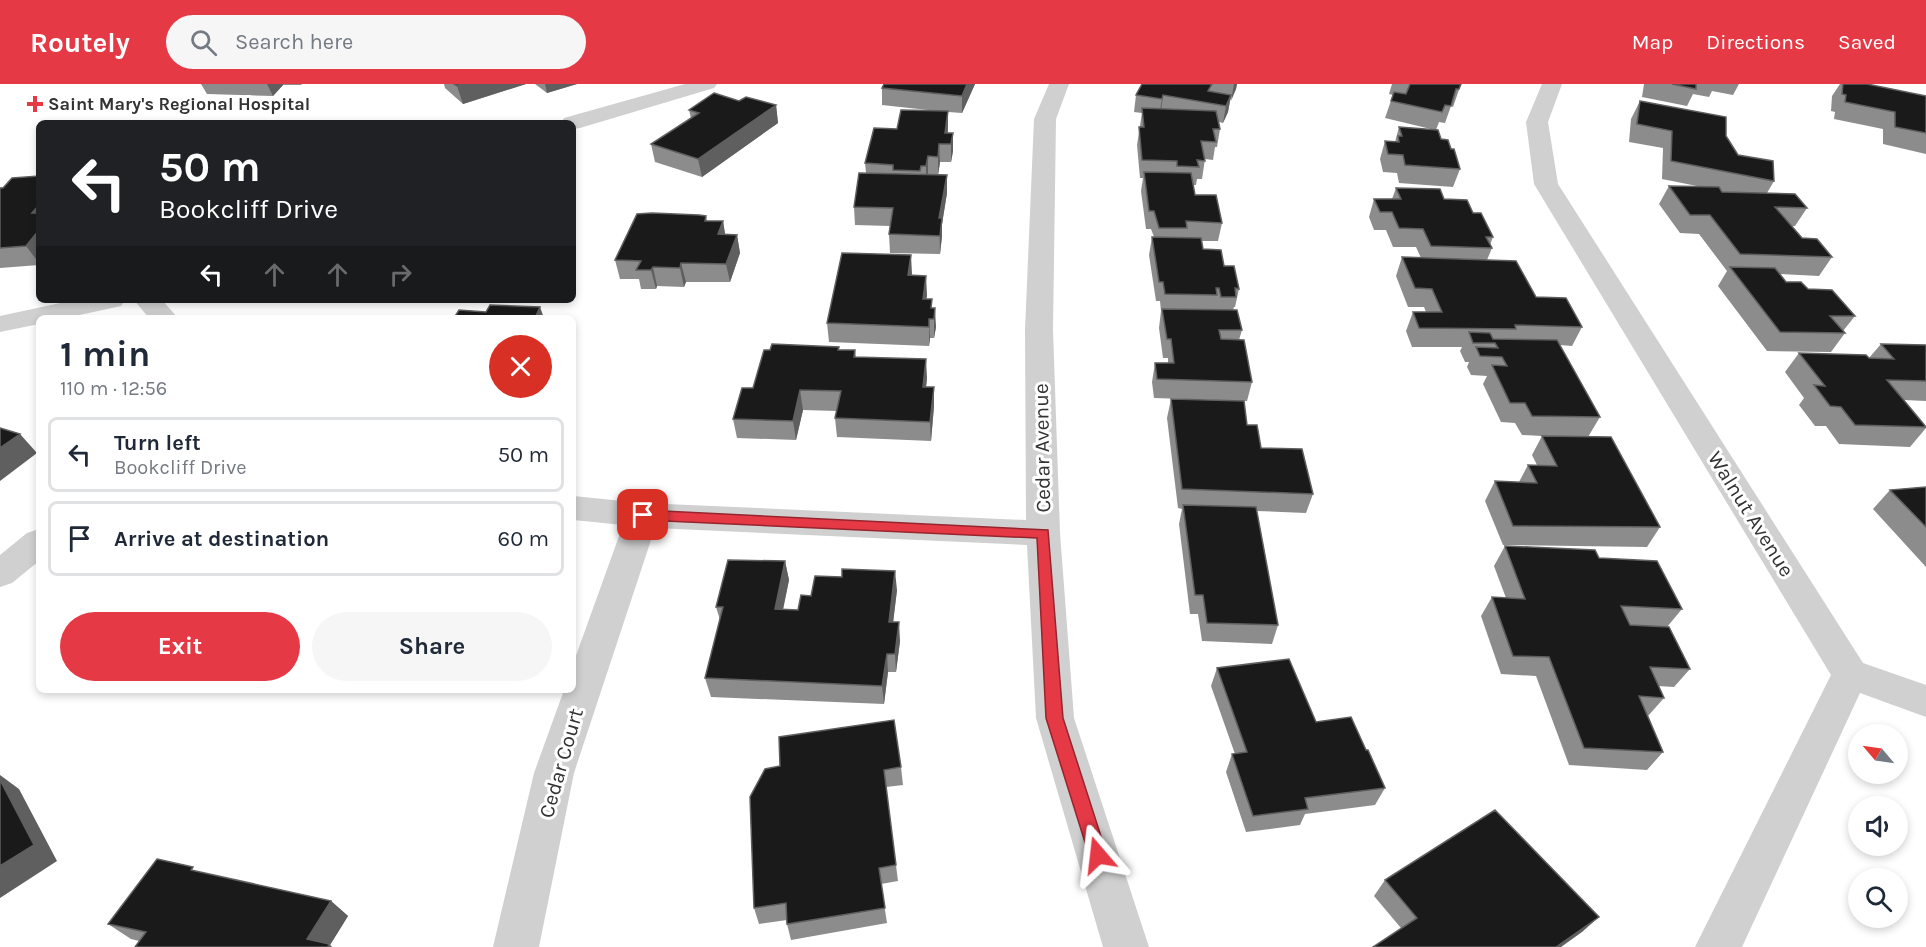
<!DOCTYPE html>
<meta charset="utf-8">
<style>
body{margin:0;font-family:Karla,sans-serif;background:#f6f6f7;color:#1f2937;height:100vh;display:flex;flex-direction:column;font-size:22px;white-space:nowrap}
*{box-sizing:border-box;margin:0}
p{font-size:20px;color:#747a83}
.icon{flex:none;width:33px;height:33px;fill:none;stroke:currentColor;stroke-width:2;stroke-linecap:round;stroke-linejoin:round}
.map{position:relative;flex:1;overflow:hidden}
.panel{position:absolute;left:36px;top:231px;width:540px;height:378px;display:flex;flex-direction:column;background:#fff;border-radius:9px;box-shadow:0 3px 9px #0003}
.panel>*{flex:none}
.guide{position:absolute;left:36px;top:36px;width:540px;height:183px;border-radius:9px;box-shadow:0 3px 9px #0003;background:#202124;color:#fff;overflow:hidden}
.needle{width:39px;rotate:299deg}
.controls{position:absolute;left:1848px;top:640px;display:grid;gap:12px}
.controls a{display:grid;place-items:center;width:60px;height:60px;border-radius:50%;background:#fff;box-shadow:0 3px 9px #0003;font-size:30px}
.pin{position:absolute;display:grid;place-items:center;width:51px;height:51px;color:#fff;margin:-26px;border-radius:12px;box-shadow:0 3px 9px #0006}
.me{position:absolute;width:66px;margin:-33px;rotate:343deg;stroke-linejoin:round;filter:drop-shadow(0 0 4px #0008)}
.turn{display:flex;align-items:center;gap:21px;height:126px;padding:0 24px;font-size:27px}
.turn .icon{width:78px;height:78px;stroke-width:2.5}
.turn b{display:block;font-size:42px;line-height:51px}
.lanes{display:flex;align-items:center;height:57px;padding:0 24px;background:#0003;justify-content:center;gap:30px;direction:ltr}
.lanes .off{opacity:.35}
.round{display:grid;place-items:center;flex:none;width:63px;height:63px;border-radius:32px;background:#f6f6f7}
.overview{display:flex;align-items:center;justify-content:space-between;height:102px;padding:0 24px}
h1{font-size:36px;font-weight:700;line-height:45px}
.action{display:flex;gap:12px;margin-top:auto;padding:12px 24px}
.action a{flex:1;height:69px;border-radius:36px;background:#e63946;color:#fff;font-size:24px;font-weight:700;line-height:69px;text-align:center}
.action a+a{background:#f6f6f7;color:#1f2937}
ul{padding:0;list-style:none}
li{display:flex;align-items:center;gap:18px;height:75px;margin:0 12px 9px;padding:0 12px;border:3px solid #e0e1e3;border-radius:9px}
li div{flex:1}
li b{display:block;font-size:22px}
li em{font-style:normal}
header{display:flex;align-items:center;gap:36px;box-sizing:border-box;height:84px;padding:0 30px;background:#e63946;color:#fff}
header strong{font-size:28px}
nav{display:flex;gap:33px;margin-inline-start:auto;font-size:21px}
.search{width:420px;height:54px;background:#f6f6f7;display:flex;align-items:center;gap:15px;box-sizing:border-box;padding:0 21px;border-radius:33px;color:#747a83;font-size:22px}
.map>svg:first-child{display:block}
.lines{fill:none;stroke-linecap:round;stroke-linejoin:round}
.street{fill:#d0d0d0;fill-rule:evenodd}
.wall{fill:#8c8c8c}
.shaded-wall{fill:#5f5f5f}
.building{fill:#1a1a1a;stroke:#5f5f5f;stroke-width:1.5}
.route{fill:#e63946;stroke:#96252e;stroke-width:1.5}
.poi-dot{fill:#e63946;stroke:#fff;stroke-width:2}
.labels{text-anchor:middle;stroke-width:6;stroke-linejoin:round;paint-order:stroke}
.far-poi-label{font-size:18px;font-weight:bold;fill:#333;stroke:#fff;text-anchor:start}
.street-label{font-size:21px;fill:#333;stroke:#fff}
</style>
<header>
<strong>Routely</strong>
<div class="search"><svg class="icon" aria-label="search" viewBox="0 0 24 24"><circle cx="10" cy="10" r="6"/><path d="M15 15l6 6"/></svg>Search here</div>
<nav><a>Map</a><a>Directions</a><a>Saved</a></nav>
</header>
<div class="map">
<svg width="1926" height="863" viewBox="0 0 1926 863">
<rect width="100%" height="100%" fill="#fff"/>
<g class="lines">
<path class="street" d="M685,0H717L714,4L580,44L573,45V39H561L564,34Z
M1049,0H1069L1056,35L1053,246L1060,449L1074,634L1149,863H1103L1036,634L1027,461L655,444L574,689L539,863H493L534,689L564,606H573V580L623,441L573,436V412L643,419L1026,436L1025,246L1034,35Z
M1542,0H1562L1548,38L1558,100L1863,579L1926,601V633L1860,609L1742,863H1695L1831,591L1534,100L1526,38Z
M74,216H125L121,222L66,234H39V240L0,248V232Z
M134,216H162L178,234H149Z
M39,445V477L12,499L0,503V471L27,449Z"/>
</g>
<path class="wall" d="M201,0H302L301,1H283L273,12L207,10Z
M444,0H526L463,20L445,4Z
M535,0H577L547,9Z
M884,0H975L962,29L948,28V49H953V67L951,78H940L938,91L947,109L942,140V152L940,170L890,169L889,150L890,142L855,141L854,123L866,89L865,79L897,45L937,27L882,21V4Z
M1142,0H1237L1236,5L1230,17L1228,28L1223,39L1219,38L1220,45L1217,63H1215L1213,76L1205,75L1202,95H1197L1196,101H1193L1195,111L1222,139L1218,157H1202L1203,165L1224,182L1239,205L1235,223H1234L1233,226L1242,246L1239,256L1252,298L1247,317L1154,314L1152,298L1155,279H1168V274H1163L1159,244L1161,227L1160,217H1156L1149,171L1152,153H1154L1151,145H1146L1141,107L1143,94H1140L1137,61L1142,29L1134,28L1136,11Z
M1392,0H1461L1453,23L1451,22L1445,39L1439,38L1436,46L1441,55L1451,65L1460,85L1453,103L1399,99L1397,89L1383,88L1380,75L1385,57L1395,58L1399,43L1435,46L1385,34L1393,11L1389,10Z
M1644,0H1739L1733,11L1712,7L1709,13L1693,10L1687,22L1642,13Z
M1840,0H1867L1926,12V70L1883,60V45L1834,35L1835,28L1831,27L1832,12Z
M1640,17L1726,52L1738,71L1774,97L1767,109L1807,124L1795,142H1792L1802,154L1832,173L1819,192L1780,190L1786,198L1808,205L1855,232L1843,247L1845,249L1831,268L1767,267L1718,202L1727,187L1699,150L1680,149L1659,120L1669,102L1702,103L1662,95L1663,64L1629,58L1631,35Z
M776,21L778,39L702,93L655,78L651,60L691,34L689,26Z
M39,92V181L0,184V104Z
M1396,104L1473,129L1493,153L1490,161L1492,164L1487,176L1536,213L1582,243L1572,262L1560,261L1600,333L1588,353L1660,443L1647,463L1503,461L1485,417L1495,397L1519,398L1528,381H1537L1532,371L1542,352L1522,351L1515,339L1501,338L1483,300L1487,292L1471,291L1467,283L1469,278H1465L1460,267L1462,263H1412L1406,247L1413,228H1426L1424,223H1408L1396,192L1402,173L1421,174L1416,163H1393L1386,146H1374L1369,133L1374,115H1392Z
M706,132L707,137H723L725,150L737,151L740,169L730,198H686L684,203L657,202L656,205H641L639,195H620L615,176Z
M911,191L927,211L926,215L932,224L936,243L934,254H930L929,262L829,258L827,239Z
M1881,260L1926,261V317L1904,316L1926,343V344L1910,363L1839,360L1826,342H1815L1799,321L1804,314L1785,288L1799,269L1869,274Z
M840,266H855L856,273L927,294L926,303L934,322L931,357L837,353L835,334L837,327L803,326L796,356L737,354L733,335L753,304Z
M1171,315L1247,341L1261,364L1313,410L1306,429L1257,427L1278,541L1272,560L1202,557L1198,530H1190L1179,440L1182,425L1178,424L1167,334Z
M1926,403V483L1873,425L1890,406Z
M1505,462L1599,474L1682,525L1667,543L1690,585L1674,603L1658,602L1664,614L1648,632L1663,668L1647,686L1569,681L1536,592L1501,590L1481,532L1492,513L1506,514L1494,482Z
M785,477L789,496L783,526H798L811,512L897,506L893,538L900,557L896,588H888L884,620L711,613L705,594L720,536L716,523Z
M1217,584L1366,666L1385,704L1375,721L1305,730L1300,741L1246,748L1226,688L1232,670H1235L1211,602Z
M901,683L903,701L886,703L898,797L881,800L887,839L791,856L787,840V836L759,840L754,824L765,685Z
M199,788L331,817L348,832L330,861L332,863H135L139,857L131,855L108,840Z
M1385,796L1582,848L1401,844L1374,812Z"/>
<path class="shaded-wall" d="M267,0H283V1L273,12Z
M464,0H526L463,20L457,2Z
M545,0H577L547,9Z
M967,0H975L962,29V12Z
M1234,0H1237L1236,5L1231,17Z
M1163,11L1161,28L1159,32L1162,15Z
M1231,11L1228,28L1223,39L1226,22Z
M776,21L778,39L702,93L698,75Z
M948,27V44L946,60L945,49Z
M953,49V67L951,78V60Z
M939,60L940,78L938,91V73Z
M928,72V90L926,100V82Z
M947,91V109L942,140V152L940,170L939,134Z
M39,121V139L32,129Z
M723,137L726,156L718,150Z
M39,146V179L26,162Z
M737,151L740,169L730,198L726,180Z
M911,171L912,190L909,210L908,191Z
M681,179L686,198L684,203L680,184Z
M653,183L657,202L656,205L651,186Z
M926,192L927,211L924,234L923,215Z
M540,223L544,234H535Z
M935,224L936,243L934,254V235Z
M929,235L930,254L929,262Z
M926,275L927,294L924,322L923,303Z
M934,303V322L931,357L930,338Z
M800,306L803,326L796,356L793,337Z
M20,350L37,369L0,397V364Z
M785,477L789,496L779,544L775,525Z
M895,487L897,506L891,556L889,538Z
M899,538L900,557L896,588L895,570Z
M887,570L888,588L884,620L882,602Z
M0,691L19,705L57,777L0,814Z
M331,817L348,832L330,861L332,863H317L307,855Z
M1599,833L1582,848L1561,863H1556Z"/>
<path class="building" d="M454,0H464L457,2Z
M884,0H967L962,12L882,4Z
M1142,0H1212L1208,7L1231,11L1226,22L1163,11L1162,15L1136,11Z
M1410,0H1461L1459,5H1456L1451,22L1445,21L1442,28L1391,17L1394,8L1406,10Z
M1672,0H1696V5Z
M1843,0H1867L1926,12V49L1895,43V28L1845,18L1846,11L1842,10Z
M714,9L739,17L746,13L776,21L698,75L651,60L699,29L689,26Z
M1640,17L1726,33V52L1738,71L1773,77L1774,97L1671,77L1672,47L1637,40Z
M1142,24L1216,27L1220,45H1213L1216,58L1201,57L1205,77L1197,76L1199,83L1177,82V77L1142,76L1139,43H1144Z
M901,26L948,27L945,49H953L951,60H939L938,73L928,72L926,82H921L920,87L893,86V81L865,79L874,44L897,45Z
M1399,43L1438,46L1441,55L1448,56L1451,65H1454L1460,85L1405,81L1403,71L1388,70L1385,57L1399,58L1398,52H1402Z
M1144,88L1191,89L1195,111H1216L1222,139L1186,137L1187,144H1159L1154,127H1149Z
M859,89L947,91L939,134H942L940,152L889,150L893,124L854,123Z
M39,92V121L32,129H39V146L26,162L0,164V104H3L12,94Z
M1669,102L1719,103L1722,108L1795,110L1807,124L1775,123L1802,154L1817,155L1832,173L1740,170L1710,131H1690Z
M1396,104L1440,105L1444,115L1467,116L1473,129H1481L1493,153H1486L1492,164L1431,162L1423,145L1399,144L1392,128H1380L1374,115H1401Z
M652,129L699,131L706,132L705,137H723L718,150L737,151L726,180L681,179L680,184L653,183L651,186H636L641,177L615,176L637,130Z
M1152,153L1201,154L1203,165L1221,166L1224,182H1234L1239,205L1235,204L1236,213H1221L1219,204H1216L1217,211L1165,210L1163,198H1159Z
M842,169L911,171L908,191L926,192L923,215H932L931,224H935L934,235H929V243L827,239Z
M1402,173L1516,177L1536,213L1566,214L1582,243L1515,241L1516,245L1419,244L1413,228H1442L1432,205L1415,204Z
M1730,183L1775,184L1786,198H1801L1808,205L1832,206L1855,232H1830L1845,249L1780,248Z
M490,221L540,223L535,234H454L459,226L486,228Z
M1162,225L1237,226L1242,246H1219L1221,255L1244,256L1252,298L1157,295L1155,279H1174L1171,255H1167Z
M1469,248L1490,249L1493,255L1557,256L1600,333L1532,332L1525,319H1510L1492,281L1507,282L1502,273L1480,272L1476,263L1498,264L1495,259H1473Z
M772,260L839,263L838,266H855L854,273L926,275L923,303H934L930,338L835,334L841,307L800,306L793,337L733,335L742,304H753L764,266H770Z
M1881,260L1926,261V297L1887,296L1926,343L1855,341L1841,323L1830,322L1814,301L1825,302L1799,269L1866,271L1869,274L1894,275Z
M1171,315L1244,317L1247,341H1257L1261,364L1302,365L1313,410L1182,405Z
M0,344L20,350L0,364Z
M1542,352L1611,353L1660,443L1513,442L1495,397L1537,399L1528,381L1557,382Z
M1926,403V443L1890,406Z
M1183,421L1256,423L1278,541L1207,539L1203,511H1195Z
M1505,462L1595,466L1599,474L1657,477L1682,525L1621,522L1630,541L1669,543L1690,585L1650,583L1664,614L1639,612L1663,668L1584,664L1549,573L1513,572L1492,513L1525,515Z
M728,476L785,477L775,525L798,526L801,511L811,512L815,492L842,493V485L895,487L889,538H899L895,570H887L882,602L705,594L723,523H716Z
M1289,575L1316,638L1351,633L1366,666H1368L1385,704L1305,714L1308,725L1253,732L1232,670L1247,668L1217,584Z
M894,636L901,683L884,686L896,781L879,784L885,824L787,840L786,819L754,824L750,713L765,685L780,682L779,653Z
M0,696L34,761L0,782Z
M1495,726L1599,833L1556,863H1373L1417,834L1385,796Z
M157,775L193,783L191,786L331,817L307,855L329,860L328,863H135L146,848L108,840Z"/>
<path class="route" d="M643,426L1048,446L1063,634L1107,771L1104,777L1098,780L1091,777L1089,771L1046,634L1037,454L643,436L636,431Z"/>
<path class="poi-dot" d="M32 11h6v6h6v6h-6v6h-6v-6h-6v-6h6z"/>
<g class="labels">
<g class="far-poi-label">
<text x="48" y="26">Saint Mary's Regional Hospital</text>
</g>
<g class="street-label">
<text transform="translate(1042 364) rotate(-91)" y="7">Cedar Avenue</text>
<text transform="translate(1751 430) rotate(58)" y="7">Walnut Avenue</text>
<text transform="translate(561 679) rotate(-74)" y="7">Cedar Court</text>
</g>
</g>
</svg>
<div class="controls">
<a><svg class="needle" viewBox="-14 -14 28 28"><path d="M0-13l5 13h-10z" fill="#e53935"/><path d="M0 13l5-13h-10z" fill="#747a83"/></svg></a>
<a><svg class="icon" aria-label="sound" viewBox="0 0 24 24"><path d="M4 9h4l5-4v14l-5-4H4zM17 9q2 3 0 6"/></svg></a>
<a><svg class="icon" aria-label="search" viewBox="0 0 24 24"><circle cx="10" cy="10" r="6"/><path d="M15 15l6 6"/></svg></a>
</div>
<div class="pin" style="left:643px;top:431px;background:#d93025"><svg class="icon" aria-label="arrive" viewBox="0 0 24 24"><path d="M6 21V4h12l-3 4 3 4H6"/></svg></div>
<svg class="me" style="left:1098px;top:771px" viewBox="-20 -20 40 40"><path d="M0-17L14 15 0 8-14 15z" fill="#e63946" stroke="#fff" stroke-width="4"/></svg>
<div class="guide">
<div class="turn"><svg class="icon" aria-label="left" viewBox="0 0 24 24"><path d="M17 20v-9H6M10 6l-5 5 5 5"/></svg><div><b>50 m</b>Bookcliff Drive</div></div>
<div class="lanes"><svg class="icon" aria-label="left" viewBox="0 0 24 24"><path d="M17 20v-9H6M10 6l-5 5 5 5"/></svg><svg class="icon off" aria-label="ahead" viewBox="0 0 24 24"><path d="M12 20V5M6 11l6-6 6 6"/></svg><svg class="icon off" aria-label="ahead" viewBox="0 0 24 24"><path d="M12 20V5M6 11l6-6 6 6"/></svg><svg class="icon off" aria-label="right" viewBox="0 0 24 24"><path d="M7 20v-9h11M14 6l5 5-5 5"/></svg></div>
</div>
<section class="panel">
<div class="overview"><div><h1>1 min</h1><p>110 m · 12:56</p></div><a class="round" style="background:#d93025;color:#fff"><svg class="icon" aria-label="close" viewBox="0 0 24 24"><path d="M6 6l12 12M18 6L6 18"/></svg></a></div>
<ul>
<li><svg class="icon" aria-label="left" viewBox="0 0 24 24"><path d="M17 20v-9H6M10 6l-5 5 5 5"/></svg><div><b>Turn left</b><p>Bookcliff Drive</p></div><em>50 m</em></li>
<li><svg class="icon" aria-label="arrive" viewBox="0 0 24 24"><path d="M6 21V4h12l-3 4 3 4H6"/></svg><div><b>Arrive at destination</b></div><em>60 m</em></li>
</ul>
<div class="action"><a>Exit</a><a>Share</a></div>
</section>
</div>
